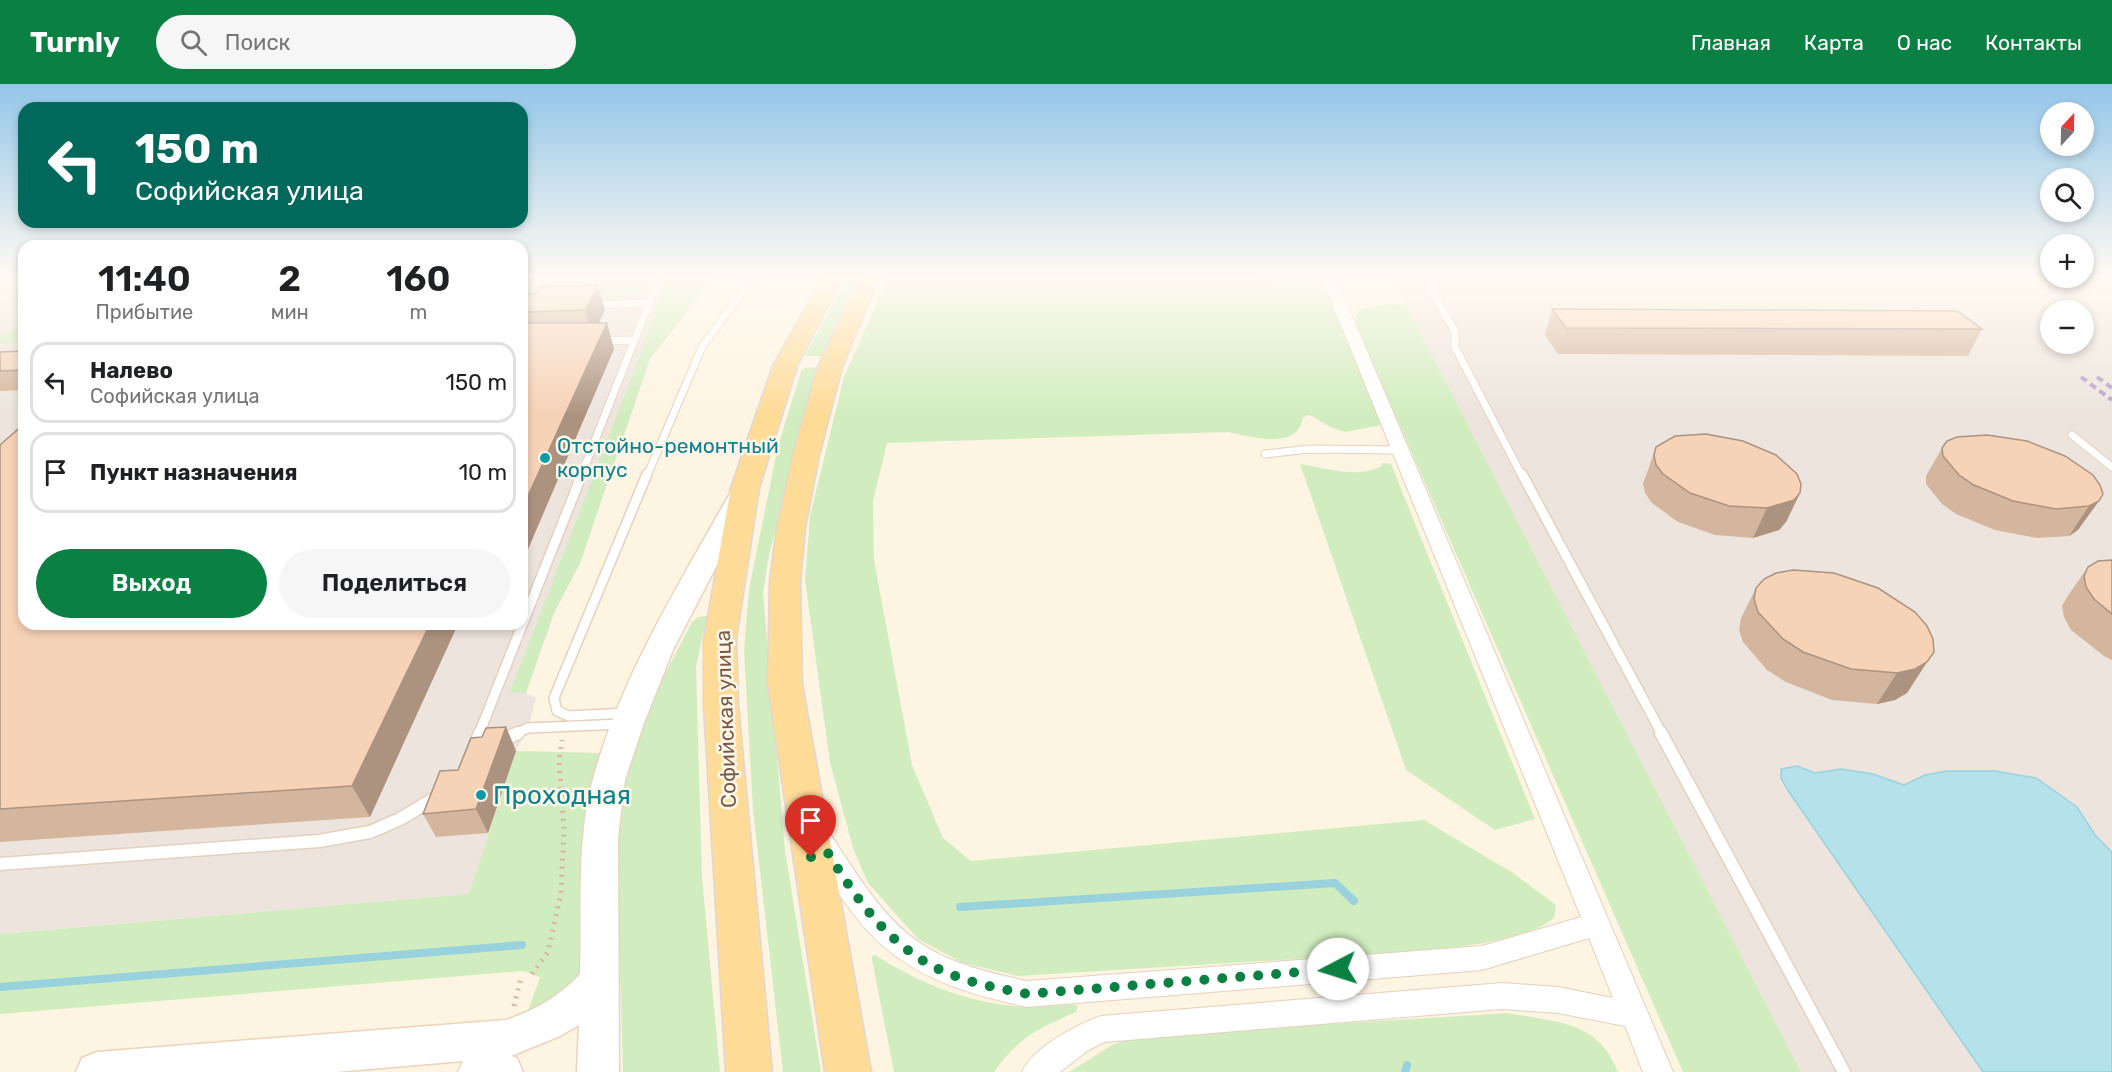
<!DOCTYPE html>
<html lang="ru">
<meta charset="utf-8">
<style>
body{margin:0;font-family:Rubik,sans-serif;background:#f6f6f6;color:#202124;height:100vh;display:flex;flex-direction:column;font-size:22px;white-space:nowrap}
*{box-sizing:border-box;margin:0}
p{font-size:20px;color:#757577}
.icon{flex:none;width:33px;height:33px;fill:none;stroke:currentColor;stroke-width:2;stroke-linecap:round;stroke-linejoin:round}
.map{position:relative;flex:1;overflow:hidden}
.sheet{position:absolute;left:18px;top:156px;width:510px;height:390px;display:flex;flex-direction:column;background:#fff;border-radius:18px;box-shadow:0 3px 9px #0003}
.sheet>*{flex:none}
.guide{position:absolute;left:18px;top:18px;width:510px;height:126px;border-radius:18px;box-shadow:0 3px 9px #0003;background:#00695c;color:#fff;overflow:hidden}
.needle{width:39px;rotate:22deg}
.fabs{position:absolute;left:2040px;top:18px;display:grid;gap:12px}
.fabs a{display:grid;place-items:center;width:54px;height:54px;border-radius:50%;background:#fff;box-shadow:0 3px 9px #0003;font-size:30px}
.pin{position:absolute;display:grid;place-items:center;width:51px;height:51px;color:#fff;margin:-62px -26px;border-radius:50% 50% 50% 0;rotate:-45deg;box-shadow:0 0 6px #0007}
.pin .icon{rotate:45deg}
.me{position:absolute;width:66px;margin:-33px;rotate:265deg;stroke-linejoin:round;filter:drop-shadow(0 0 4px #0008)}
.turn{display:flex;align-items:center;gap:21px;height:126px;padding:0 18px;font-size:27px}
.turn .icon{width:78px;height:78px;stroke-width:2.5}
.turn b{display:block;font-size:42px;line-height:51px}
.eta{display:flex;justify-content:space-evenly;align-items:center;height:102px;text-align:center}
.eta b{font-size:36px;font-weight:600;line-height:42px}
.primary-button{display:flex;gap:12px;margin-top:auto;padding:12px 18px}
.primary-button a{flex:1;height:69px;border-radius:36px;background:#0b8043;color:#fff;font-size:24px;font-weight:600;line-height:69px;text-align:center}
.primary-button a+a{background:#f6f6f6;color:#202124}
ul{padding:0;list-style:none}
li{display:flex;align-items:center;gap:18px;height:81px;margin:0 12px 9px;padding:0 6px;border:3px solid #e0e0e0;border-radius:18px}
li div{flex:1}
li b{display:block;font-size:22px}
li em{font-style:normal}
header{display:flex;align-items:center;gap:36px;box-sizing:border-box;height:84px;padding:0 30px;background:#0b8043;color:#fff}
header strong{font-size:28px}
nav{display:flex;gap:33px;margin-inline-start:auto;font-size:21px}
.search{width:420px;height:54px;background:#f6f6f6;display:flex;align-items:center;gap:15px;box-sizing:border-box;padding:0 21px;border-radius:33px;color:#757577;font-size:22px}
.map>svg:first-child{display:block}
.industrial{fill:#ede5dd;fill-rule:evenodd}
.green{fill:#d1edbf}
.water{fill:#b4e1ea;stroke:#99d1dd;stroke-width:1.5}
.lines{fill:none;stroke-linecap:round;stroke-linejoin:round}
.stream{stroke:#99d1dd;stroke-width:8}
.lane-far2-casing{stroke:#e4d0bd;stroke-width:9}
.lane-far1-casing{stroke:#e4d0bd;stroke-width:12}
.lane-casing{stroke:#e4d0bd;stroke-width:15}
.street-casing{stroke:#e4d0bd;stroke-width:2}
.secondary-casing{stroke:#ebd3bc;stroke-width:3}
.primary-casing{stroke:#dfd7d3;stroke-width:3}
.path{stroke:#dbb59a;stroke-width:5;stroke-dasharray:2 6;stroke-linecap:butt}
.lane-far2{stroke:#fff;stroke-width:7}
.lane-far1{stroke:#fff;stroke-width:9}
.lane{stroke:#fff;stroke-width:12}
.street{fill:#fff;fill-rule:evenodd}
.secondary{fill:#fff;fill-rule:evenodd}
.primary{fill:#ffdb98;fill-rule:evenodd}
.rail{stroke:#b79fc9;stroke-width:4;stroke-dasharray:7 4.5;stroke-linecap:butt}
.wall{fill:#d4b59d}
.shaded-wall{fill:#ac9380}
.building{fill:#f6d2b7;stroke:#ac9380;stroke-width:1.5}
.route{stroke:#0b8043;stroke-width:10;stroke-dasharray:0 18}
.culture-dot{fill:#0f9aa8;stroke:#fff7ea;stroke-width:2}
.labels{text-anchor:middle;stroke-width:5;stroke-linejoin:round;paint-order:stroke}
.culture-label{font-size:21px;fill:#0d838f;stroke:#fff7ea;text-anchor:start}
.street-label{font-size:21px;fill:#785946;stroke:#fff7ea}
.near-culture-label{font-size:26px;fill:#0d838f;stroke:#fff7ea;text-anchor:start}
</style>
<header>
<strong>Turnly</strong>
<div class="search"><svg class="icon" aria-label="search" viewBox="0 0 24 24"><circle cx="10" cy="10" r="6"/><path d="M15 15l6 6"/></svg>Поиск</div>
<nav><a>Главная</a><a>Карта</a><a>О нас</a><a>Контакты</a></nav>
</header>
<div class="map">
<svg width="2112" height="988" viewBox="0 0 2112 988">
<rect width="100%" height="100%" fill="#fef4e2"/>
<path class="industrial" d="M0,194H24V540H522V194H714L650,275L580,479L554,529L526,609L536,614L528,644L516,667L470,810L0,850Z
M1392,194H2112V988H1801ZM2050,226H2084V260H2050Z"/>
<path class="green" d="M653,194L649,202L614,215L522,219V195Z
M667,194H713L650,275L580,479L554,529L526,609L510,608L639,274Z
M847,194H860L822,272H805Z
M888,194H1249L1283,199L1323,198L1381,341L1346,348L1332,344L1310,331L1303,333C1298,367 1252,353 1228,348L887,359L873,417L874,476L912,681L943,754L971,777L1424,736L1513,789L1556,821L1554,834C1526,857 1465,861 1429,867L1018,892L963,879L918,855L868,799L854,767L830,679L805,496L810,432L844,293Z
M1386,220L1406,221L1801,988H1683L1355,239L1358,226Z
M24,241V259L0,260V251Z
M810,283L817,284L769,471L763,509L785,767L821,988H783L753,726L744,566L749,505L778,362L802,285Z
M1382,379L1391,380L1535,735L1495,746L1406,686L1300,380C1326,384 1357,395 1382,382Z
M707,532L696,583L702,793L720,988H623L616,749L627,685L644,630L692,538L698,533Z
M516,667L601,669L583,897L526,933L540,893L523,887L0,930V850L469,810Z
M875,871C921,901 976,922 1032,923C1048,924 1062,917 1078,922L1076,928C1037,945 1019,953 994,988H894L872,876V872Z
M1509,929C1557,939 1598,936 1618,988H1069L1112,961L1135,952Z"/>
<path class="water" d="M1797,682L1815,689L1841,685L1873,690L1904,701L1925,691L1947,687H1995L2036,694L2077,723L2095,751L2112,768V988H1983L1789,708L1781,694V685Z"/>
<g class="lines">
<path class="stream" d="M960,823L1335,799L1354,817
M0,903L522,861
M1405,988L1407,981"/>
<defs>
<path id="lane-far2" d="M1433,194L1429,201L1455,248V263L1522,392
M591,221L649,219
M602,257L634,256
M2072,351L2112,383
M1265,370L1309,365L1399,366
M581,392L659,194
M647,392L702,263L752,194"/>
<path id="lane-far1" d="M1522,390L1662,650
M626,629L569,632L557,627L554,614L647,390
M479,650L582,390
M515,650L528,644L622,640"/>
<path id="lane" d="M1661,649L1844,988
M501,657L518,649
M474,664L480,649
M0,780L319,757L370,748L400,735L437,713"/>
<path id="street" d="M1322,194H1336L1673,988H1643L1625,942L1558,929L1502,925L1104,958L1087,967L1060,988H1022C1033,963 1076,941 1101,932L1502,899L1558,903L1613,914L1589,854L1482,886L1027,923C907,897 864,865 808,755L811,748L820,745L829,748C892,845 910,873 1027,897L1482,862L1581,833Z"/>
<path id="secondary" d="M741,404L750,406L753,411L673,566L644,639L625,696L618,754L619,988H577L579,941L560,952L511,972L517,974L523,988H458L463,977L336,988H76L82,974L97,968L506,936C535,926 559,913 580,890C582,827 576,756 593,695C621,593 678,502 729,411L732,406Z"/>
<path id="primary" d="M822,194H842L797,282L759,404L736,555L738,621L772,988H726L704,621V555L731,404L773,282Z
M859,194H879L842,283L819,371L805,444L800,497L802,600L871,988H825L768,600L770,497L777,444L793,371L818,283Z"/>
</defs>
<use href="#lane-far2" class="lane-far2-casing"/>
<use href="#lane-far1" class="lane-far1-casing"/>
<use href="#lane" class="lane-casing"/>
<use href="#street" class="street-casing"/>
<use href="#secondary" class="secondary-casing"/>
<use href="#primary" class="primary-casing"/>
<path class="path" d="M532,890L548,868L561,809L564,745L559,676L562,656
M514,922L521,894"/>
<use href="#lane-far2" class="lane-far2"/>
<use href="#lane-far1" class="lane-far1"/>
<use href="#lane" class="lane"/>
<use href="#street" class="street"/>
<use href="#secondary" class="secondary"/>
<use href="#primary" class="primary"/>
<path class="rail" d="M2081,293L2112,316
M2097,293L2112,304"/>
</g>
<path class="wall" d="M598,201L605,226L599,239L614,265L522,479V210L536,209Z
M1552,225L1982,245L1968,272L1558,270L1545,251Z
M24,267V306L0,307V268Z
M0,361L24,540H458L370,733L0,758Z
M1656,363L1800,409L1786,438L1779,446L1753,454L1715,451L1678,438L1652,419L1645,409L1643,400Z
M1942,364L2100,401L2078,446L2069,452L2037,454L1995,446L1956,430L1942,420L1926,400V392Z
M2112,476V576L2104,572L2071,546L2064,533L2062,522L2067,513L2088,483Z
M1756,504L1927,578L1907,609L1895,616L1877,620L1832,616L1786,598L1767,586L1743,558L1739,546L1741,534Z
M506,643L516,667L488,749L436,753L423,730L458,686L482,653Z"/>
<path class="shaded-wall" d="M598,201L605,226L592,252L585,226Z
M607,239L614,265L522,479V425Z
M1800,409L1786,438L1779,446L1753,454L1767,424Z
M2099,417L2078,446L2069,452L2089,422Z
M430,540H458L370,733L352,702Z
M1927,578L1907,609L1895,616L1877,620L1897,589Z
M506,643L516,667L488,749L476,725Z"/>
<path class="building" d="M598,201L585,226L522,228V210L536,209L540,203Z
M1552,225L1957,227L1982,245L1566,244Z
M522,239H607L522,425Z
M24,267V286L0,287V268Z
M24,340V540H430L352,702L0,725V361Z
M1706,350L1743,357L1776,371L1797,390L1801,400L1800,409L1794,416L1767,424L1729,422L1690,409L1663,390L1656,381L1654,371L1656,363L1675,352Z
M1987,351L2027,357L2065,372L2093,391L2100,401L2103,410L2099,417L2089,422L2056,425L2013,417L1974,401L1959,391L1943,372L1942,364L1947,357L1957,353Z
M2112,476V530L2094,515L2086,503L2084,492L2088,483L2098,477Z
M1793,486L1834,489L1878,504L1915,528L1927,542L1933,555L1934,568L1927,578L1915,585L1897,589L1851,585L1803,568L1783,555L1758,528L1754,515L1756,504L1764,495L1776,489Z
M506,643L476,725L423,730L440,687L458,686L471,654L482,653L486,644Z"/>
<linearGradient id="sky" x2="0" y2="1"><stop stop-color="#93c6e9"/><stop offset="0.58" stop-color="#fffaf2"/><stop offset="1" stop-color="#fffaf2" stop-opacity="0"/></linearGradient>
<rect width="2112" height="332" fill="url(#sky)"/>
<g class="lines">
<path class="route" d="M811,773L804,730C844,794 880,865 955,892C979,901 1003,905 1027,910L1338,885"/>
</g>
<g class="culture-dot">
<circle cx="545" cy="374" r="6"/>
<circle cx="481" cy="711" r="6"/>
</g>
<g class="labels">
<g class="culture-label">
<text x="557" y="369">Отстойно-ремонтный<tspan x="557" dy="24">корпус</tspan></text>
</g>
<g class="street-label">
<text transform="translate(726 635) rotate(-92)" y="7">Софийская улица</text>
</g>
<g class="near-culture-label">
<text x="493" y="720">Проходная</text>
</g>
</g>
</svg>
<div class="fabs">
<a><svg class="needle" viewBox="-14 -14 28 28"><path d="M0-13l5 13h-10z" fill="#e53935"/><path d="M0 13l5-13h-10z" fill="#757577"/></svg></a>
<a><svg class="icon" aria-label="search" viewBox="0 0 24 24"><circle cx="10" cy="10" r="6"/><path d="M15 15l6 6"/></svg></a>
<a>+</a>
<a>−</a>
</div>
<div class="pin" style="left:811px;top:773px;background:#d93025"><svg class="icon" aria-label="arrive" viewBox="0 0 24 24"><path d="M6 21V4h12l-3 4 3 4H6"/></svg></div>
<svg class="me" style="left:1338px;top:885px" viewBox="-20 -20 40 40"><circle r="19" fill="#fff"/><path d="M0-13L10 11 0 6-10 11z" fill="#0b8043"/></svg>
<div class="guide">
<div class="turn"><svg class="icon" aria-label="left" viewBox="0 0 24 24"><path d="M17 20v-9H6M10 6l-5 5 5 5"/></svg><div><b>150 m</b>Софийская улица</div></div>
</div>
<section class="sheet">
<div class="eta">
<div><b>11:40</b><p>Прибытие</p></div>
<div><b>2</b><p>мин</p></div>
<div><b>160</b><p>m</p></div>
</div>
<ul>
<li><svg class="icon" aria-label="left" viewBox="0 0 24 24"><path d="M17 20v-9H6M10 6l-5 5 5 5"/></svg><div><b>Налево</b><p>Софийская улица</p></div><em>150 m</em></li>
<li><svg class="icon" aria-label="arrive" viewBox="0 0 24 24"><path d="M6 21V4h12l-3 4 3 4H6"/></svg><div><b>Пункт назначения</b></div><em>10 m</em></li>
</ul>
<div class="primary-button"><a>Выход</a><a>Поделиться</a></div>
</section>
</div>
